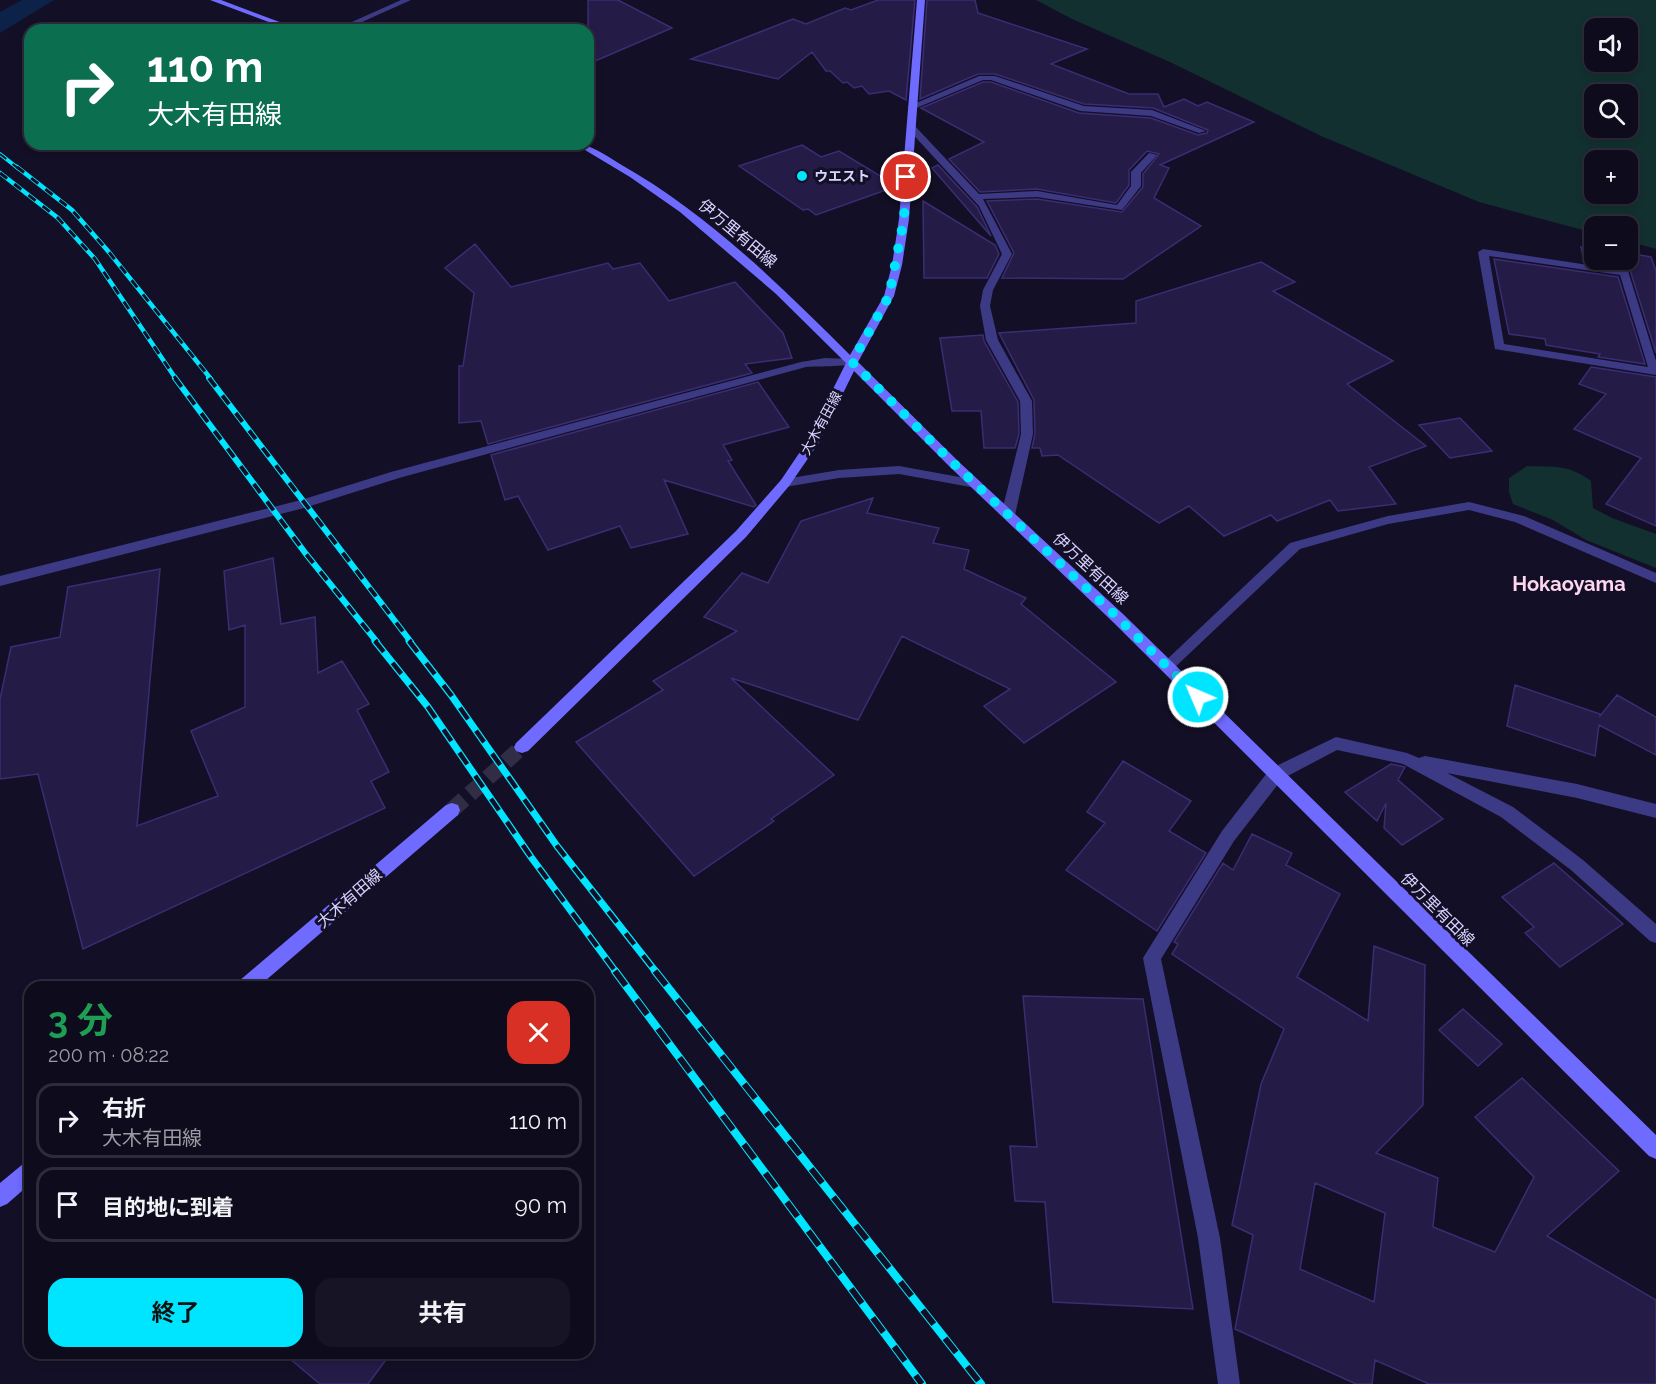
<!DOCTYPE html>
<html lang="ja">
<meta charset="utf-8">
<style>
body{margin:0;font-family:Raleway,"Noto Sans JP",sans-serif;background:#171425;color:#f1f3f6;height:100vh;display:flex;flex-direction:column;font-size:22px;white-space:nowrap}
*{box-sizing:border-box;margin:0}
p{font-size:20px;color:#9b9ba3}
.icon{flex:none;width:33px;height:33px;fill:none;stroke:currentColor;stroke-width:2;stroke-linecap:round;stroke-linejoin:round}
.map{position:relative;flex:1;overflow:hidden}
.panel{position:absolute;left:24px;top:981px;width:570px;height:378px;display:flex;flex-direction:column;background:#0e0b1c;border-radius:18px;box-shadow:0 3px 9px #0003,0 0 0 2px #2e2b3b}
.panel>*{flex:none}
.banner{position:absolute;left:24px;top:24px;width:570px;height:126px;border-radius:18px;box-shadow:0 3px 9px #0003,0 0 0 2px #2e2b3b;background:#0b6e4f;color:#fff;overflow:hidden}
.controls{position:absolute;left:1584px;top:18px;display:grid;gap:12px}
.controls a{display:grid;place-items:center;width:54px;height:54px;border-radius:12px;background:#0e0b1c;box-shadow:0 3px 9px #0003,0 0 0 2px #2e2b3b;font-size:30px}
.pin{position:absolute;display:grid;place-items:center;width:51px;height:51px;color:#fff;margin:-26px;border:3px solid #fff;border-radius:50%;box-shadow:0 2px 6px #0007}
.me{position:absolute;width:66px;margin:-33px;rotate:315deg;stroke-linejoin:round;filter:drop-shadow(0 0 4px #0008)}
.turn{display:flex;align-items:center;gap:21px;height:126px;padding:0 24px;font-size:27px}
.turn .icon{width:78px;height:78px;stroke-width:2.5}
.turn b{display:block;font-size:42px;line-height:51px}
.round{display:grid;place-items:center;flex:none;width:63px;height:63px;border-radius:18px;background:#171425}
.summary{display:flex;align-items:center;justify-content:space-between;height:102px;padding:0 24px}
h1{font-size:36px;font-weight:700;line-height:45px;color:#1e9e55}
.action{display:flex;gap:12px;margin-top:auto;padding:12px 24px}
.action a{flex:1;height:69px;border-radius:18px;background:#00e5ff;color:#111;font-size:24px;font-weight:700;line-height:69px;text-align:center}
.action a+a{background:#171425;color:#f1f3f6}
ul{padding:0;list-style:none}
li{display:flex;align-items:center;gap:18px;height:75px;margin:0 12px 9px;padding:0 12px;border:3px solid #2e2b3b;border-radius:18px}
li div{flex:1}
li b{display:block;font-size:22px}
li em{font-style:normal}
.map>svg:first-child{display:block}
.green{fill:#12302f;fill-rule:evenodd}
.water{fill:#0c2248}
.building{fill:#241b47;stroke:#3b2d73;stroke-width:1.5;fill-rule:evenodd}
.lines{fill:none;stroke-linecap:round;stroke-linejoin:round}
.secondary-tunnel{stroke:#312d47;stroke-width:16;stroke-dasharray:16 8;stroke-linecap:butt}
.minor{fill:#3d3a85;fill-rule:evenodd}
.tertiary{fill:#3d3a85;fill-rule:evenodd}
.secondary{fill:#6f6bff;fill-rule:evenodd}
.rail-far4-casing{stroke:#00e5ff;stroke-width:4}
.rail-far3-casing{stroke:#00e5ff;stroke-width:4.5}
.rail-far2-casing{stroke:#00e5ff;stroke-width:6}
.rail-far1-casing{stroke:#00e5ff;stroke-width:7}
.rail-casing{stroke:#00e5ff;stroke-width:8}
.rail-far4{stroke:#130f26;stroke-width:2;stroke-dasharray:8;stroke-linecap:butt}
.rail-far3{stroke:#130f26;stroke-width:3;stroke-dasharray:9;stroke-linecap:butt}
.rail-far2{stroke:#130f26;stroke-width:4;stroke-dasharray:11;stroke-linecap:butt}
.rail-far1{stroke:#130f26;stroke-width:4.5;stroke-dasharray:14;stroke-linecap:butt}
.rail{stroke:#130f26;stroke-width:6;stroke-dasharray:18;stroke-linecap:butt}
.route{stroke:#00e5ff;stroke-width:10;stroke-dasharray:0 18}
.poi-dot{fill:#00e5ff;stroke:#130f26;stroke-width:2}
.labels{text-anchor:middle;stroke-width:6;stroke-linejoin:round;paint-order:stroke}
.far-poi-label{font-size:14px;font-weight:bold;fill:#d9d4ff;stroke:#130f26;text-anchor:start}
.far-street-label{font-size:14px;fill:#d9d4ff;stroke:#130f26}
.street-label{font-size:16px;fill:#d9d4ff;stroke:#130f26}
.quarter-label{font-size:20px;font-weight:bold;fill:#ffd6f0;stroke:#130f26}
</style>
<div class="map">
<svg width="1656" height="1384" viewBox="0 0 1656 1384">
<rect width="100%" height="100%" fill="#130f26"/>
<path class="green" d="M1036,0H1656V249L1628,241V226H1594V233L1479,202L1321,136L1172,63L1072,19ZM1594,28H1628V62H1594ZM1594,94H1628V128H1594ZM1594,160H1628V194H1594Z
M1527,466C1553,467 1569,464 1591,481L1593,508L1612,518L1656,534V568L1586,540L1553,520L1513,504L1509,492V478Z"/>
<path class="water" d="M22,0H54L0,33V12Z"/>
<path class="building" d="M588,0H618L672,28L588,64Z
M878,0H915L906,100L889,91L869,94L862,86L854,88L847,82L843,83L830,71H826L812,52L778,79L691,59L793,19L806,24L845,8L851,10Z
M927,0H975L978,13L1087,49L1051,64L1129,94H1158L1164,107L1184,99L1198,106L1207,102L1254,122L1160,165L1169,168L1154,198L1201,226L1123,279L1002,278L1014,253L987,201L1037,199L1122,212L1143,187V174L1159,154L1147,151L1129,170V185L1116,203L1037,189L980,192L949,159L984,142L921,108L983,82H991L1079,113L1151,118L1198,135L1207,133L1208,130L1153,108L1084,104L995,74H978L920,99Z
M802,145L821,157L839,151L897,186L816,215L808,209L803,210L739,166Z
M938,165L977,207L991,236L932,168Z
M923,201L995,245L999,254L987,278H924Z
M475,244L511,287L608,263L613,269L640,263L669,301L735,282L783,333L792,358L745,364L752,373L488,444L481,421L459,423V366H463L474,293L445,268Z
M1581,247L1594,249V260H1628V253L1651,257L1656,271V353L1630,270L1584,262Z
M1494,259L1618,277L1645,364L1598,357L1600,354L1546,345L1545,339L1509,334Z
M1261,262L1295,282L1273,291L1393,361L1347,384L1426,446L1369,467L1396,504L1338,511L1330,500L1277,521L1271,515L1224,536L1189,506L1159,523L1058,455L1042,456L1040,448H1032L1035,434L1034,400L999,333L1136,323V301Z
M983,335L984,341L1018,402L1019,434L1015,448H984L981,411H952L940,338Z
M1591,367L1656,377V526L1606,504L1641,458L1574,429L1606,394L1579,384Z
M758,382L789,427L723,445L732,460L728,461L756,505L754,507L664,480L688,534L631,548L620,526L548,550L518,496L505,500L491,455Z
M1460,418L1492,451L1450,458L1419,425Z
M873,498L867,513L939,528L933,543L969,550L964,569L1026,598L1021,604L1116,682L1024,743L984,706L1010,689L902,636L858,720L731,678L834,775L771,819L774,821L694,876L576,742L663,690L653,681L737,631L704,617L742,573L768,583L801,521Z
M273,558L281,624L315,617L318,673L342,661L369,704L357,710L389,772L371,781L385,808L83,949L38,774L0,779V699L11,647L60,637L68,587L160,569L137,826L218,796L191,731L245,707V625L229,630L224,571Z
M1515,685L1600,714V716L1617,695L1656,717V755L1599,725L1595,756L1507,726Z
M1123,761L1191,801L1169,831L1206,853L1157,931L1066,870L1105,823L1087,812Z
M1391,764L1405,767L1398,780L1443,819L1402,845L1384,828L1386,803L1377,821L1345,792Z
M1252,834L1292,853L1286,865L1340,894L1297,977L1368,1021L1374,946L1425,965L1423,1105L1376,1153L1438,1178L1433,1227L1495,1252L1534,1177L1475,1117L1522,1078L1619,1171L1547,1236L1656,1300V1384H1429L1375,1360L1372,1384H1356L1235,1329L1253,1235L1232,1225L1261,1084L1284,1029L1172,954L1178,944L1174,942L1223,863L1233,870ZM1315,1183L1385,1213L1374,1302L1300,1269Z
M1554,863L1623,924L1560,967L1525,933L1534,927L1502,897Z
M1023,996L1143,999L1193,1309L1053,1302L1045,1202L1015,1201L1010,1146L1037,1147Z
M1463,1009L1502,1044L1478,1066L1439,1030Z
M283,1353H391L368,1384H320Z"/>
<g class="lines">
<path class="secondary-tunnel" d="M452,810L522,747"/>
<path class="minor" d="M979,76H995L1084,106L1152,110L1206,131L1199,133L1151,116L1080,111L991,80H983L914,109L907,107Z
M907,124H913L979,194L1037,191L1117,205L1131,186V172L1149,153L1157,155L1141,173V186L1122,210L1037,197L983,199L1012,254L993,290L990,306L998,340L1032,401L1033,434L1015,515L1008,519L1001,515L1021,434L1020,401L986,340L980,306L983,290L1002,254L979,206L907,128Z
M1483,249L1628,271L1656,361V375L1495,349L1478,252ZM1489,256L1620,275L1648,367L1504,344Z
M825,358L852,359L858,362C851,367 818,366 806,367L399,478L304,508L0,586V576L301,500L391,472L801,362Z
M899,466L976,480L982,484L976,488L899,474L839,478L785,487L779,483L785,479L839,470Z
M1469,502L1524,516L1656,573V583L1515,522L1469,510L1388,524L1300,549L1172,670H1162L1160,666L1290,543L1388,516Z
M1336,737L1407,753L1419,758L1425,756L1577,784L1656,804V818L1577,798L1447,773L1513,807L1583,860L1656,924V943L1650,941L1571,870L1501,817L1403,764L1337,750L1282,779L1234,841L1161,959L1220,1238L1240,1384H1218L1198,1238L1143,958L1222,831L1270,769Z"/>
<path class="tertiary" d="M401,0H411L344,30H334Z"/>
<path class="secondary" d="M210,0H221L301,30H290Z
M917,0H925L909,219L902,265L894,296L858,362L959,462L1123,614L1656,1135V1159L1649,1156L1113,622L951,468L854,371L818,444L789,486L746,537L528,751L522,753L516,751L514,747L516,743L736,531L781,480L806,443L846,363L775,293L680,212L630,177L575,144C591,144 605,155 620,164C707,213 780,285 850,355L884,296L892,265L899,219Z
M452,803L458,805L460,810L458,815L258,987H236L239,981L446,805Z
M30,1161V1184L7,1204L0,1207V1183L23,1164Z"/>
<defs>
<path id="rail-far4" d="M0,154L19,169"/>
<path id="rail-far3" d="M17,167L72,210L108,251L211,379
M0,173L58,218L95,259L176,379"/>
<path id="rail-far2" d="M175,378L306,554L377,642
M209,378L411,642"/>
<path id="rail-far1" d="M375,641L428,707L531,857L616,972
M409,641L451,695L557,846L656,972"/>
<path id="rail" d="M615,971L922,1384
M655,971L981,1384"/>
</defs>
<use href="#rail-far4" class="rail-far4-casing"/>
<use href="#rail-far3" class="rail-far3-casing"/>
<use href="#rail-far2" class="rail-far2-casing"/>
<use href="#rail-far1" class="rail-far1-casing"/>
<use href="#rail" class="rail-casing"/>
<use href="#rail-far4" class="rail-far4"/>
<use href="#rail-far3" class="rail-far3"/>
<use href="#rail-far2" class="rail-far2"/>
<use href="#rail-far1" class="rail-far1"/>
<use href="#rail" class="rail"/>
</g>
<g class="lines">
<path class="route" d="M906,177L904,219L889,296L852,362L953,463L1114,614L1198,697"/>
</g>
<circle class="poi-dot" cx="802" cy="176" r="6"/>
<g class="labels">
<g class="far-poi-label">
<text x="814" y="181">ウエスト</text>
</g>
<g class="far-street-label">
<text transform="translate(821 423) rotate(-61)" y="5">大木有田線</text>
</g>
<g class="street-label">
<text transform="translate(738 233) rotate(40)" y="6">伊万里有田線</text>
<text transform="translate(1091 568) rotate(43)" y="6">伊万里有田線</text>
<text transform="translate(349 898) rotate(-41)" y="6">大木有田線</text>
<text transform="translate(1438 909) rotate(45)" y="6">伊万里有田線</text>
</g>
<g class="quarter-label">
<text x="1569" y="591">Hokaoyama</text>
</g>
</g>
</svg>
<div class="controls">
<a><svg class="icon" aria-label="sound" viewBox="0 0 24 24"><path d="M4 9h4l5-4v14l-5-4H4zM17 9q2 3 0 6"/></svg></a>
<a><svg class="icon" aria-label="search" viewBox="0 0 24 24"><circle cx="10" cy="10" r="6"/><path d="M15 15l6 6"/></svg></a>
<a>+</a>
<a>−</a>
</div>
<div class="pin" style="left:906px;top:177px;background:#d93025"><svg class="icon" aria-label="arrive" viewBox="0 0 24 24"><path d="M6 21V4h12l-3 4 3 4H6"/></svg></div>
<svg class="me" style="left:1198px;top:697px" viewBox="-20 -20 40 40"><circle r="17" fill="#00e5ff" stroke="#fff" stroke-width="3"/><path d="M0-11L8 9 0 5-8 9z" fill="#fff"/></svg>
<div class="banner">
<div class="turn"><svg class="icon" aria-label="right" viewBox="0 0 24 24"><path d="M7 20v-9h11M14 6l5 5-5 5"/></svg><div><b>110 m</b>大木有田線</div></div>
</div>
<section class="panel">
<div class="summary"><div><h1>3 分</h1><p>200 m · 08:22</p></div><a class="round" style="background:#d93025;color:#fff"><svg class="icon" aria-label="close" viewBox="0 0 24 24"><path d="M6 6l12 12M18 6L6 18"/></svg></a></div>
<ul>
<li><svg class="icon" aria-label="right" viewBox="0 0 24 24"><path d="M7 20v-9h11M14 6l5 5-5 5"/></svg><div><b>右折</b><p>大木有田線</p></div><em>110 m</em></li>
<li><svg class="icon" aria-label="arrive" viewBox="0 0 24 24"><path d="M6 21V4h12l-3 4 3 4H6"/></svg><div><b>目的地に到着</b></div><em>90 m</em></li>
</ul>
<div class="action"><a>終了</a><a>共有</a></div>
</section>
</div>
